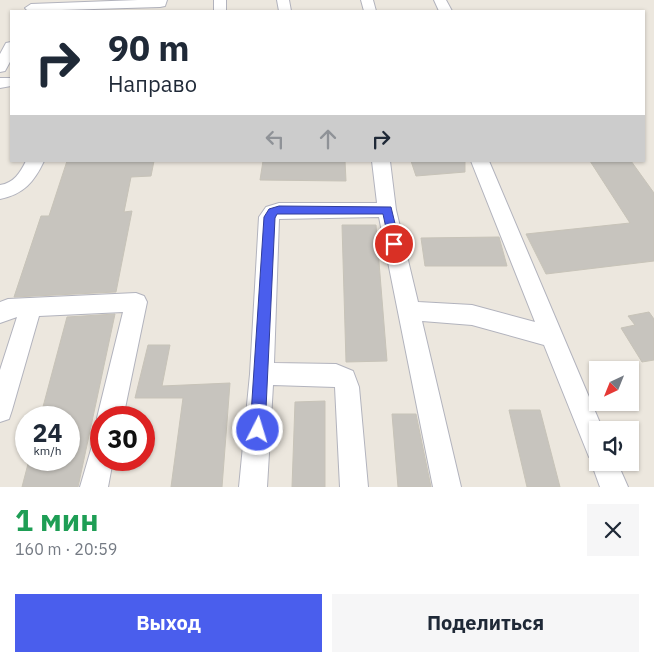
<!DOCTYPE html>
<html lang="ru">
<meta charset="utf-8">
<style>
body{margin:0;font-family:"IBM Plex Sans",sans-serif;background:#f6f6f7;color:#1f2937;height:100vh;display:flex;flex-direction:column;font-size:19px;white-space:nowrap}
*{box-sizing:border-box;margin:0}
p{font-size:16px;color:#747a83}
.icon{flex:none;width:28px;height:28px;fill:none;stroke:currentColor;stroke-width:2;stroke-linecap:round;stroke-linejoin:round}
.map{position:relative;height:487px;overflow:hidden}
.panel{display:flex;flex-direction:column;background:#fff;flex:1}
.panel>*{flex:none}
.guide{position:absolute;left:10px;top:10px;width:635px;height:152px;border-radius:0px;box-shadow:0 1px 4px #0004;background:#fff;color:#1f2937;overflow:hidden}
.needle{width:32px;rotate:223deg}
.fabs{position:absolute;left:589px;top:361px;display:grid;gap:10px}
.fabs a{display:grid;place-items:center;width:50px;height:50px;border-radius:0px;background:#fff;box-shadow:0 1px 4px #0004;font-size:25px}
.speed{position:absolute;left:15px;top:406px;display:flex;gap:10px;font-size:25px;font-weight:700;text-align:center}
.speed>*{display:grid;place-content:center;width:65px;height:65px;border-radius:50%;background:#fff;box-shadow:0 1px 4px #0004;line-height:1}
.speed small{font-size:12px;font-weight:400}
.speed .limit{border:8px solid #d22;background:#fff;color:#111}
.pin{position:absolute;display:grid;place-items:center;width:42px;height:42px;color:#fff;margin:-21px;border:2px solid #fff;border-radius:50%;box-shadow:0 1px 5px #0007}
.me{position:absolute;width:55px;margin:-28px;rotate:5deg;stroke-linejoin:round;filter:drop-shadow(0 0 4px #0008)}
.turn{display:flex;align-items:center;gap:18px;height:105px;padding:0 15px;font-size:22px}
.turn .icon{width:65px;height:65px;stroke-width:2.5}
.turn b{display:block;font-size:35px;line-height:42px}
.lanes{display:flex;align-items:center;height:48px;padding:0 15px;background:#0003;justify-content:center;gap:25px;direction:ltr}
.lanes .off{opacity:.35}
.round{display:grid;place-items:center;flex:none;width:52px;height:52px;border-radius:0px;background:#f6f6f7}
.headline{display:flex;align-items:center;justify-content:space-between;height:85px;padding:0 15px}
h1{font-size:30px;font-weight:800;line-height:38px;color:#1e9e55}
.primary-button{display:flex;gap:10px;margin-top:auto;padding:10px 15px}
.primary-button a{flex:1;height:58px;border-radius:0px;background:#4a5eed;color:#fff;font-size:20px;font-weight:800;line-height:58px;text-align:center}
.primary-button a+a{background:#f6f6f7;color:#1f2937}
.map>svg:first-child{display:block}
.building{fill:#c7c4be;stroke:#c7c3b8}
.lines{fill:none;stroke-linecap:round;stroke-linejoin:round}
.minor-casing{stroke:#b2b3bd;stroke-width:2}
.minor{fill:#fff;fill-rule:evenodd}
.route{fill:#4a5eed;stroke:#303d9a}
</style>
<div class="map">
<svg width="654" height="487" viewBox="0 0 654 487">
<rect width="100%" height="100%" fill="#ece7de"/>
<path class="building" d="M67,161H154L151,176L131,177L124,212L132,211L116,292L14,297L41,216H49Z
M263,161H345L346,181L260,180Z
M411,161H465V172L416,176Z
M590,161H631L654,193V261L546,274L526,234L630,223Z
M342,225H376L387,361L346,362Z
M499,237L507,266H425L421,238Z
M649,312L654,319V360L642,362L621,328L635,325L628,316Z
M115,314L78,487H22L29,460H69V418H40L67,317Z
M148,345H170L162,386L230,383L222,487H171L183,398H135Z
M325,401V487H292L295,402Z
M509,410H540L560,487H527Z
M392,414H416L431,487H398Z"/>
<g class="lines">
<defs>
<path id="minor" d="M138,0H167L165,6L160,7L28,11L25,8L31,4Z
M214,0H226V11H214Z
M277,0H289L291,11H279Z
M361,0H373L376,11H364Z
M434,0H446L452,11H439Z
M11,42V60L5,71L0,72V54L6,43Z
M0,78H11V86L0,88Z
M26,161H44C34,182 24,194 0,199V185C14,183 20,173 26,161Z
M372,161H390L396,210L418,302L472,305L535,322L471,161H489L603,430H598V462H617L628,487H600L591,462L592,459L589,457L544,345L472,325L422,321L461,487H433L379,217L279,219L274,363L336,364L353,371L359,387L368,487H340L335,387L273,385L267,487H239L250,374L259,217L266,207L279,203H377Z
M136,293L144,296L147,302L123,418H101V427L97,418L123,312L39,316L12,410L9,419L0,422V370L17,317L0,323V302L8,299Z
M101,442V460H113L108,487H80L92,446Z"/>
</defs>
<use href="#minor" class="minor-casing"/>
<use href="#minor" class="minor"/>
</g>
<path class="route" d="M279,206L391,207L400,244L394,248L390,247L383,214H277L275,218L265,430L263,435L258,438L253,435L250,430L264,217L269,209Z"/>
</svg>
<div class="fabs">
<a><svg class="needle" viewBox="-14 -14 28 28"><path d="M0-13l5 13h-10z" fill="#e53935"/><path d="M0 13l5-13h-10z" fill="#747a83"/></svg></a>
<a><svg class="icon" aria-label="sound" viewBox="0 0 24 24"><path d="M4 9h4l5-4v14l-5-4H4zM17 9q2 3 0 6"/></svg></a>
</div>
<div class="speed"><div>24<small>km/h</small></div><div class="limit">30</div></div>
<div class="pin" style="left:394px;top:244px;background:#d93025"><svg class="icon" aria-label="arrive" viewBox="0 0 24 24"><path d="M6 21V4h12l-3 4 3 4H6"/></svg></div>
<svg class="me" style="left:258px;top:430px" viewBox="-20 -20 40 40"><circle r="17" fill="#4a5eed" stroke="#fff" stroke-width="3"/><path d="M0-11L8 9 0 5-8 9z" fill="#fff"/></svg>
<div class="guide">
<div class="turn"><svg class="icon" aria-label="right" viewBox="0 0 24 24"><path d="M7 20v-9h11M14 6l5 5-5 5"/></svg><div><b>90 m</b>Направо</div></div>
<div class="lanes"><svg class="icon off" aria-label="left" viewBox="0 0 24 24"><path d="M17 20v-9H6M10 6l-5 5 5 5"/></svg><svg class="icon off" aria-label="ahead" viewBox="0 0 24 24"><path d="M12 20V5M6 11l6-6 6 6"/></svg><svg class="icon" aria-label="right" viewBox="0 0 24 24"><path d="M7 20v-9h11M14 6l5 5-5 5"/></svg></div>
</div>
</div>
<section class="panel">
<div class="headline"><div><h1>1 мин</h1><p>160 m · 20:59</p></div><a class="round"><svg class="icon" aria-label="close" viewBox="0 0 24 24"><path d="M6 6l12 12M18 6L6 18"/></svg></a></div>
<div class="primary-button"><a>Выход</a><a>Поделиться</a></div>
</section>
